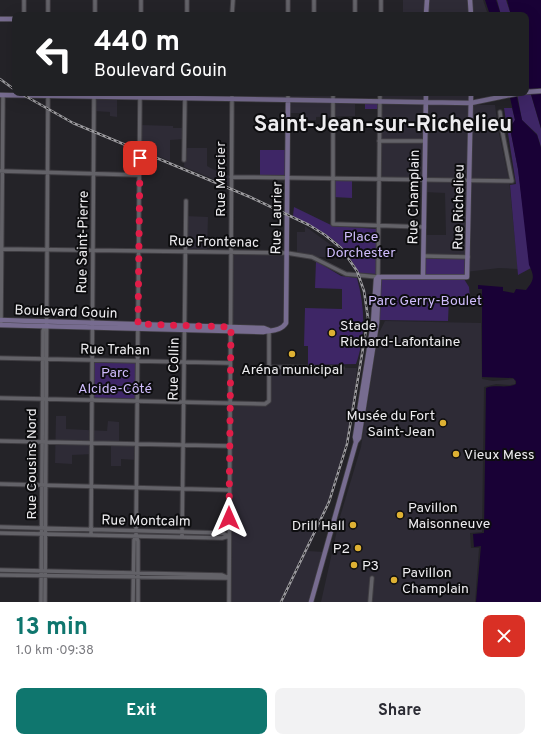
<!DOCTYPE html>
<meta charset="utf-8">
<style>
body{margin:0;font-family:Overpass,sans-serif;background:#f2f2f3;color:#2b2b33;height:100vh;display:flex;flex-direction:column;font-size:15px;white-space:nowrap}
*{box-sizing:border-box;margin:0}
p{font-size:13px;color:#7c7c81}
.icon{flex:none;width:22px;height:22px;fill:none;stroke:currentColor;stroke-width:2;stroke-linecap:round;stroke-linejoin:round}
.map{position:relative;height:602px;overflow:hidden}
.panel{display:flex;flex-direction:column;background:#fff;flex:1}
.panel>*{flex:none}
.hud{position:absolute;left:12px;top:12px;width:517px;height:84px;border-radius:8px;box-shadow:0 4px 16px #0002;background:#202124;color:#fff;overflow:hidden}
.pin{position:absolute;display:grid;place-items:center;width:34px;height:34px;color:#fff;margin:-17px;border-radius:8px;box-shadow:0 2px 6px #0006}
.me{position:absolute;width:44px;margin:-22px;rotate:0deg;stroke-linejoin:round;filter:drop-shadow(0 0 3px #0008)}
.turn{display:flex;align-items:center;gap:14px;height:84px;padding:0 16px;font-size:18px}
.turn .icon{width:52px;height:52px;stroke-width:2.5}
.turn b{display:block;font-size:28px;line-height:34px}
.round{display:grid;place-items:center;flex:none;width:42px;height:42px;border-radius:8px;background:#f2f2f3}
.head{display:flex;align-items:center;justify-content:space-between;height:68px;padding:0 16px}
h1{font-size:24px;font-weight:700;line-height:30px;color:#0f766e}
.action{display:flex;gap:8px;margin-top:auto;padding:8px 16px}
.action a{flex:1;height:46px;border-radius:8px;background:#0f766e;color:#fff;font-size:16px;font-weight:700;line-height:46px;text-align:center}
.action a+a{background:#f2f2f3;color:#2b2b33}
.map>svg:first-child{display:block}
.built{fill:#2e2b36}
.green{fill:#3e2666}
.water{fill:#190136}
.lines{fill:none;stroke-linecap:round;stroke-linejoin:round}
.street-casing{stroke:#3f3d42;stroke-width:5.5}
.secondary-casing{stroke:#3f3d42;stroke-width:6}
.street{stroke:#636268;stroke-width:3.5}
.secondary{stroke:#776c90;stroke-width:4.5}
.rail-casing{stroke:#9c9b9f;stroke-width:2.5}
.rail{stroke:#0d0d0f;stroke-width:1;stroke-dasharray:3;stroke-linecap:butt}
.route{stroke:#e11d48;stroke-width:7;stroke-dasharray:0 12.6}
.poi-dot{fill:#deb133;stroke:#0d0d0f;stroke-width:1.5}
.labels{text-anchor:middle;stroke-width:4;stroke-linejoin:round;paint-order:stroke}
.street-label{font-size:14px;fill:#edecef;stroke:#0d0d0f}
.park-label{font-size:14px;fill:#cfbcfc;stroke:#0d0d0f}
.poi-label{font-size:14px;fill:#edecef;stroke:#0d0d0f;text-anchor:start}
.town-label{font-size:22px;font-weight:bold;fill:#edecef;stroke:#0d0d0f}
</style>
<div class="map">
<svg width="541" height="602" viewBox="0 0 541 602">
<rect width="100%" height="100%" fill="#242328"/>
<path class="built" d="M403,0H483L488,15H403Z
M232,93H333V101H379L380,93H471V103L474,105H495L498,129L509,180L518,269L499,268L423,277L424,235H446L445,193L424,192L425,179H379V102H355V116L316,117V120H305L304,113H288V100L231,99Z
M94,97H117V117L110,116V112L94,111Z
M140,125L173,126V128H185V139L170,140V161L140,149Z
M185,148H207V166L224,175H231V186L184,167Z
M185,216L208,217L207,252H185Z
M305,226L335,248V257H312L297,254V232H305Z
M231,252L287,253L286,323L279,330L231,327Z
M385,321L481,323L482,379L493,381L514,379L515,381V384L510,385L496,384L484,387L482,532L470,533L471,548H479L475,602H321L340,517L361,447L378,335Z
M269,367L357,368L352,419L338,479L308,551L324,552L311,602H229L230,404H265L269,401Z
M56,416H66V429L107,431L108,421L119,422V444H137V460L121,459V466H111V443H91L93,454L72,455V464L55,463Z"/>
<path class="green" d="M497,0H506L511,15H501Z
M526,78L541,129V147L537,134L522,120L517,93H526Z
M365,102H379V109H365Z
M504,108H512L515,120L510,128L518,169L531,268L518,275L510,185L516,184Z
M260,150H288L287,178L260,177Z
M333,178H352V198L333,197Z
M294,207L333,226L377,229L376,274L359,273C340,239 327,234 293,216Z
M424,256L468,257L467,277H423Z
M316,261L341,276L357,278C365,308 366,335 356,364L308,365V346H304L305,308L342,309V289L315,288Z
M380,278L464,279L469,287L470,298H449L448,321L380,320L377,323Z
M92,360L138,361V401L91,400Z"/>
<path class="water" d="M485,0H496L501,15H490Z
M507,0H541V128L526,77V15H511Z
M509,93H516L522,120L537,135L541,148V602H476L481,546L474,547L473,534L484,533L486,388C495,384 507,389 516,384V381L513,378L482,377V289H478V285L503,287V291L514,293L516,289L526,290C534,280 535,277 529,265L518,169L510,128L515,120Z"/>
<g class="lines">
<defs>
<path id="street" d="M288,0V15
M355,0V15
M24,15V0
M48,15V0
M95,15V0
M141,15V0
M187,15V0
M232,15L233,0
M314,15V0
M381,15V0
M333,93V224L424,227
M288,100V93
M379,141H425
M184,160L185,93
M0,171L139,175
M231,177L512,181L502,130L500,112
M0,249L287,253L312,257L346,274L378,277L380,93
M424,256L468,257
M1,322L3,95
M0,358L230,363
M269,367L342,368
M0,398L265,404L269,401V330
M0,441L230,446
M0,484L229,490
M0,527L222,533L229,536
M0,533L222,538L229,536
M91,535L94,93
M182,537L186,201
M0,570L222,575L229,578
M0,575L228,578
M41,602L43,331L45,326
M45,602L48,93
M133,602L134,540L136,536
M138,602V541L136,536L140,93
M229,602L232,93
M370,602L372,578"/>
<path id="secondary" d="M470,0L471,15
M426,15L427,0
M0,19H15
M526,92L541,91
M0,95L471,103L520,93
M378,277H467L471,93
M423,277L426,93
M0,320L264,328L269,330
M0,325L263,332C272,330 281,331 286,323L288,100
M356,442L355,437L373,324L376,279L378,277
M311,602L356,442L359,438L377,323L379,279L378,277"/>
</defs>
<use href="#street" class="street-casing"/>
<use href="#secondary" class="secondary-casing"/>
<use href="#street" class="street"/>
<use href="#secondary" class="secondary"/>
<defs>
<path id="rail" d="M0,79L15,90
M20,93L73,123L250,197L309,225L325,235L341,248L357,271L364,291L368,318L347,444L329,502L281,602"/>
</defs>
<use href="#rail" class="rail-casing"/>
<use href="#rail" class="rail"/>
</g>
<g class="lines">
<path class="route" d="M140,158L138,324L231,327L229,518"/>
</g>
<g class="poi-dot">
<circle cx="332" cy="333" r="4"/>
<circle cx="292" cy="354" r="4"/>
<circle cx="443" cy="423" r="4"/>
<circle cx="456" cy="454" r="4"/>
<circle cx="400" cy="515" r="4"/>
<circle cx="353" cy="525" r="4"/>
<circle cx="358" cy="548" r="4"/>
<circle cx="354" cy="565" r="4"/>
<circle cx="394" cy="580" r="4"/>
</g>
<g class="labels">
<g class="street-label">
<text transform="translate(220 179) rotate(-90)" y="5">Rue Mercier</text>
<text transform="translate(413 197) rotate(-89)" y="5">Rue Champlain</text>
<text transform="translate(458 207) rotate(-89)" y="5">Rue Richelieu</text>
<text transform="translate(276 218) rotate(-89)" y="5">Rue Laurier</text>
<text transform="translate(214 241) rotate(1)" y="5">Rue Frontenac</text>
<text transform="translate(82 242) rotate(-89)" y="5">Rue Saint-Pierre</text>
<text transform="translate(66 311) rotate(2)" y="5">Boulevard Gouin</text>
<text transform="translate(115 349) rotate(1)" y="5">Rue Trahan</text>
<text transform="translate(173 369) rotate(-89)" y="5">Rue Collin</text>
<text transform="translate(31 464) rotate(-90)" y="5">Rue Cousins Nord</text>
<text transform="translate(146 520) rotate(1)" y="5">Rue Montcalm</text>
</g>
<g class="park-label">
<text x="361" y="241">Place<tspan x="361" dy="16">Dorchester</tspan></text>
<text x="425" y="305">Parc Gerry-Boulet</text>
<text x="115" y="377">Parc<tspan x="115" dy="16">Alcide-Côté</tspan></text>
</g>
<g class="poi-label">
<text x="340" y="330">Stade<tspan x="340" dy="16">Richard-Lafontaine</tspan></text>
<text x="292" y="374" text-anchor="middle">Aréna municipal</text>
<text x="435" y="420" text-anchor="end">Musée du Fort<tspan x="435" dy="16">Saint-Jean</tspan></text>
<text x="464" y="459">Vieux Mess</text>
<text x="408" y="512">Pavillon<tspan x="408" dy="16">Maisonneuve</tspan></text>
<text x="345" y="530" text-anchor="end">Drill Hall</text>
<text x="350" y="553" text-anchor="end">P2</text>
<text x="362" y="570">P3</text>
<text x="402" y="577">Pavillon<tspan x="402" dy="16">Champlain</tspan></text>
</g>
<g class="town-label">
<text x="383" y="131">Saint-Jean-sur-Richelieu</text>
</g>
</g>
</svg>
<div class="pin" style="left:140px;top:158px;background:#d93025"><svg class="icon" aria-label="arrive" viewBox="0 0 24 24"><path d="M6 21V4h12l-3 4 3 4H6"/></svg></div>
<svg class="me" style="left:229px;top:518px" viewBox="-20 -20 40 40"><path d="M0-17L14 15 0 8-14 15z" fill="#e11d48" stroke="#fff" stroke-width="4"/></svg>
<div class="hud">
<div class="turn"><svg class="icon" aria-label="left" viewBox="0 0 24 24"><path d="M17 20v-9H6M10 6l-5 5 5 5"/></svg><div><b>440 m</b>Boulevard Gouin</div></div>
</div>
</div>
<section class="panel">
<div class="head"><div><h1>13 min</h1><p>1.0 km · 09:38</p></div><a class="round" style="background:#d93025;color:#fff"><svg class="icon" aria-label="close" viewBox="0 0 24 24"><path d="M6 6l12 12M18 6L6 18"/></svg></a></div>
<div class="action"><a>Exit</a><a>Share</a></div>
</section>
